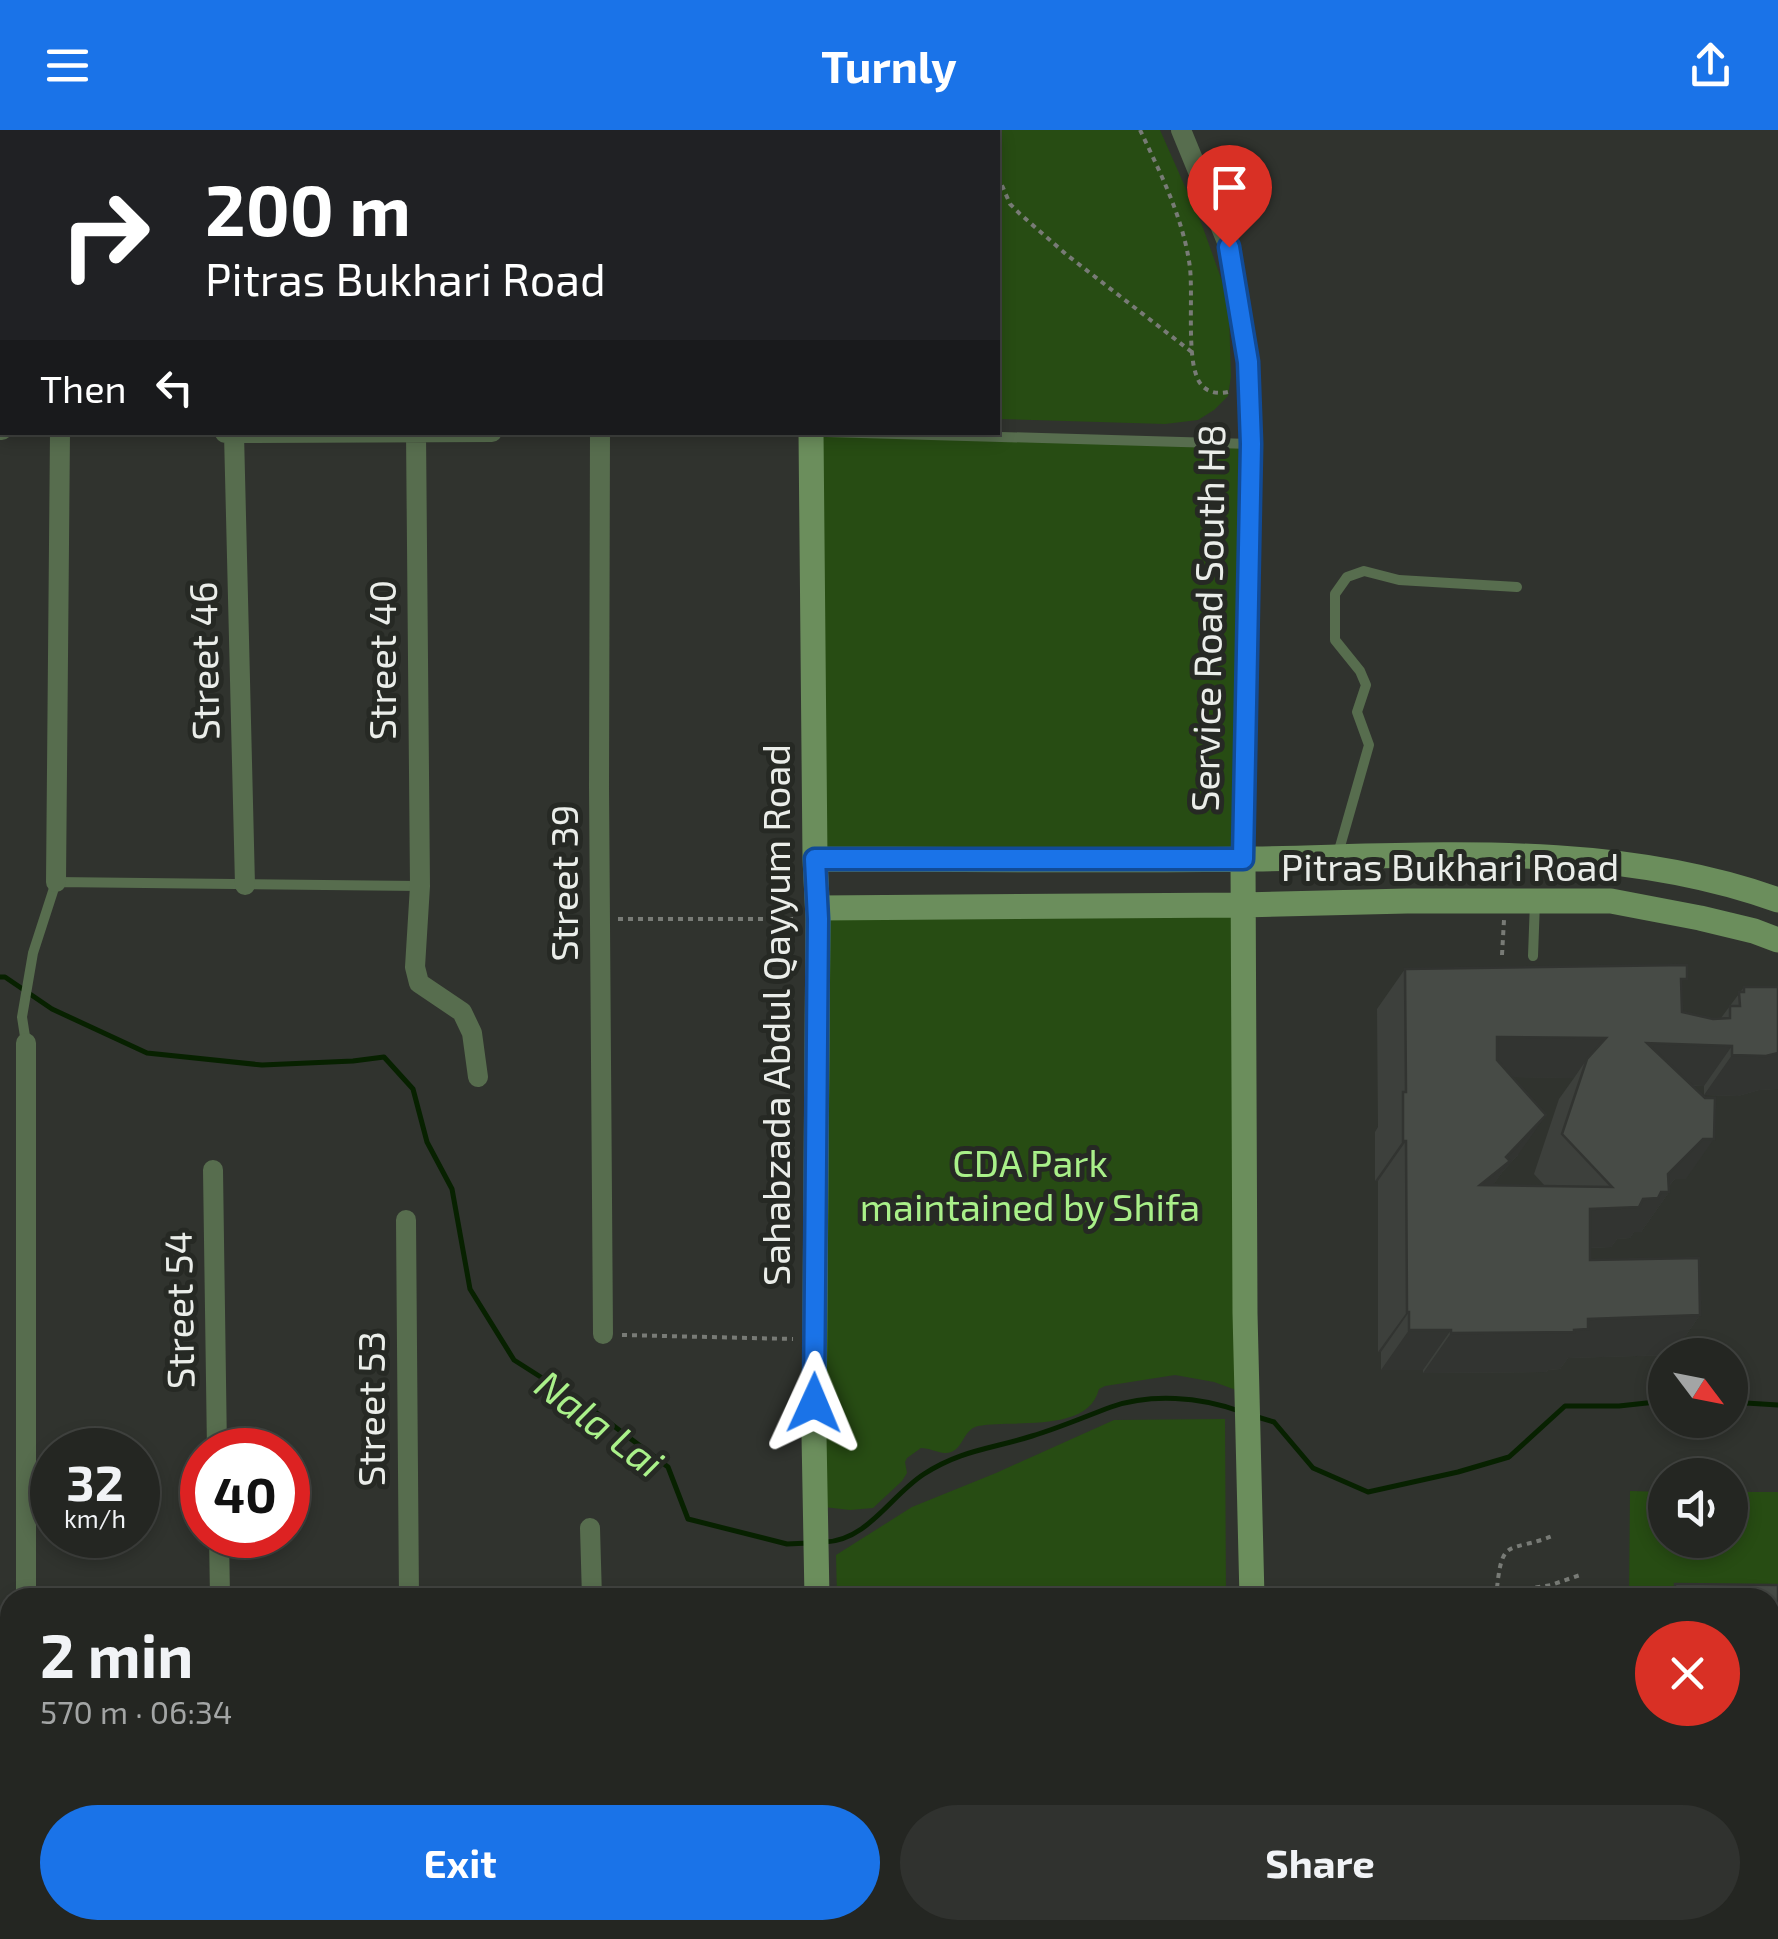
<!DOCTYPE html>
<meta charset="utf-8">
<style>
body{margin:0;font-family:"Exo 2",sans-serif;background:#30322f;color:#f1f3f6;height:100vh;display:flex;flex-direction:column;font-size:38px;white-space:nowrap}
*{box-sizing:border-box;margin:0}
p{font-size:32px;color:#a3a5a5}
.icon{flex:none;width:55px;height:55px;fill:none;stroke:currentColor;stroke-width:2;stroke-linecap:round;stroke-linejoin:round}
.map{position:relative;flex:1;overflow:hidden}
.panel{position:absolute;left:0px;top:1458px;width:1780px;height:352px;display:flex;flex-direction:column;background:#242622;border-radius:30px 30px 0 0;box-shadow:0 5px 15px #0003,0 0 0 2px #414340}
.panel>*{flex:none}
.top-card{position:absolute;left:0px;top:0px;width:1000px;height:305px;box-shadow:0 5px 15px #0003,0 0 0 2px #414340;background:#202124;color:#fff;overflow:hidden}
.needle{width:65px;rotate:122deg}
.fabs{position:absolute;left:1648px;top:1208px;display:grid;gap:20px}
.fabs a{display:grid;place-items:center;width:100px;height:100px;border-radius:50%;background:#242622;box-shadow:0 5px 15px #0003,0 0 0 2px #414340;font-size:50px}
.speed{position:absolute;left:30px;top:1298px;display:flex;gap:20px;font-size:50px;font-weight:700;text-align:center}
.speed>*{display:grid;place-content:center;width:130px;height:130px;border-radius:50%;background:#242622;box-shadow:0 5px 15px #0003,0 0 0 2px #414340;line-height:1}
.speed small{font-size:25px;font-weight:400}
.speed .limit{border:15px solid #d22;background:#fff;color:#111}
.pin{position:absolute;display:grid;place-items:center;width:85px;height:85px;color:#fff;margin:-102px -42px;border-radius:50% 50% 50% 0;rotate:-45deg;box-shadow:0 0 10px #0007}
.pin .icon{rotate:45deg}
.me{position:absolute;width:110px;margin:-55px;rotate:1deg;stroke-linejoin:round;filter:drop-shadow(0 0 8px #0008)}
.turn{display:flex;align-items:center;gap:35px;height:210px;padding:0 40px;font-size:45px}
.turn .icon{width:130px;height:130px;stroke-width:2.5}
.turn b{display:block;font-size:70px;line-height:85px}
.then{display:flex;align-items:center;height:95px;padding:0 40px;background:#0003;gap:20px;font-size:38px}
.round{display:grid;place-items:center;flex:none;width:105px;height:105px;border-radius:52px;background:#30322f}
.summary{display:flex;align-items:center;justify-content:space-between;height:170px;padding:0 40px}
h1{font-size:60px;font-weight:700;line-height:75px}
.button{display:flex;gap:20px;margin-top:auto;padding:20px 40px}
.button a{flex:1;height:115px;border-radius:60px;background:#1a73e8;color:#fff;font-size:40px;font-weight:700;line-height:115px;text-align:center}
.button a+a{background:#30322f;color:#f1f3f6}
header{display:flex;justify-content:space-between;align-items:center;height:130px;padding:0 40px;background:#1a73e8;color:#fff;font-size:45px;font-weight:700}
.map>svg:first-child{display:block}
.green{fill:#274c13}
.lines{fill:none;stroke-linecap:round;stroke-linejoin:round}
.stream{stroke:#072100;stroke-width:5}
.path{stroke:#787b76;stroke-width:4;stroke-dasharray:5 5;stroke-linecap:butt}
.lane{stroke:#576d4e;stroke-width:10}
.street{stroke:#576d4e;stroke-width:20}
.secondary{stroke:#6b8e5c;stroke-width:25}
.wall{fill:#3d403c;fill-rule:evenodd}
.shaded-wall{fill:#323431}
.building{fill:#474b46;stroke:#323431;stroke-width:2.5;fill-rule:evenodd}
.route-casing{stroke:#114b97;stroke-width:25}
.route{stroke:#1a73e8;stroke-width:18}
.labels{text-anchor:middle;stroke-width:10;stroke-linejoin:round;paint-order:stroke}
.street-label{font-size:38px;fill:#eaede9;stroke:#262924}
.park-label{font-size:38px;fill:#a9f089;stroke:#262924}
.water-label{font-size:40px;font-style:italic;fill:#aaf18a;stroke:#262924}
</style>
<header><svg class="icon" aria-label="menu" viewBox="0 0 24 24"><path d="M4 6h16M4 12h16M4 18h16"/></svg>Turnly<svg class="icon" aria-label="share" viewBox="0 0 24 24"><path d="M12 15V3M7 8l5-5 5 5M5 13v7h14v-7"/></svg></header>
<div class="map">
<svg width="1778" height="1809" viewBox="0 0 1778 1809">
<rect width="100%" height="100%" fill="#30332e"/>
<path class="green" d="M828,0H1160L1202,95L1222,151L1229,186L1231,246L1228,266L1214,280L1198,290L1165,294L998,289V2H828Z
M811,303L1251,314L1243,729H815Z
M1242,775L1247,1264L1214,1252L1175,1245L1105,1256L1099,1259C1088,1304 1012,1289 978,1296C961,1300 964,1324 944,1323C936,1322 929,1318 921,1318L907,1328L905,1332L907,1343L902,1351L873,1378L850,1380L815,1376L818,778Z
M1225,1289L1226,1467H837L836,1425L912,1377L996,1343L1114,1290Z
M1630,1361L1665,1362V1410H1730V1362H1778V1476L1770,1468H1629Z
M1770,1646H1778V1778H1770Z
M854,1800H1225V1809H854Z"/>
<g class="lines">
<path class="stream" d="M0,847H5L52,879L147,923L262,935L353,931L384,927L413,959L427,1012L452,1059L470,1159L514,1230L594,1281L668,1337L688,1389L787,1414L809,1413
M1730,1272L1778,1275
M1254,1286L1274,1292L1313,1338L1368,1362L1458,1342L1509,1327L1565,1276H1619L1665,1271
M825,1412C868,1410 890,1366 924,1344C961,1320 991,1319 1032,1306C1059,1298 1084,1287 1111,1277C1151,1263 1200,1267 1239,1281"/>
<path class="path" d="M1140,0C1161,44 1184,90 1190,138C1193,167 1187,224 1197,247C1202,261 1215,265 1228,262
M892,2V0
M993,2L994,0
M998,46L1010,74L1020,84L1067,125L1193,223
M618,789H798
M1502,825L1504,790
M622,1205L793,1209
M1496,1464L1551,1455L1583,1444
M1496,1468C1502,1403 1506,1425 1555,1405
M906,1800L907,1809
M1197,1800V1809"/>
<path class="lane" d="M826,302L1251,314
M1337,727L1369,615L1357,582L1366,555L1360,541L1335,510V464L1347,447L1364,441L1399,450L1517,457
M1533,826L1535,771
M26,913L22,887L33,823L56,752L419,756
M1772,1553V1494
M1771,1571L1772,1553H1778
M1771,1633V1598
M1293,1809V1800
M1493,1809L1494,1800"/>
<path class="street" d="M38,0V2
M597,0V2
M1181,0L1229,117L1248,232L1251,314L1243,729
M219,2V0
M417,2V0
M0,300H2
M416,302L420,756L415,837L419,853L462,882L472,903L478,947
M600,302L599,657L603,1204
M225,303L492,302
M234,304L245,755
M56,752L60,302
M26,913V1468
M213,1040L217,1320
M406,1090L409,1468
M590,1398L592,1468
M219,1405L220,1468
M23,1800V1809
M204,1800L205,1809
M403,1800V1809
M598,1800V1809"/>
<path class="secondary" d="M812,2V0
M811,302L815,729L818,789L814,1305L817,1468
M815,729C961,729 1108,731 1254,729C1428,726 1611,710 1778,770
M1243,729L1245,1183L1252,1468
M818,778L1242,775L1407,771H1611L1700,788L1754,801L1778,810
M0,1578H10
M0,1627H10
M826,1800V1809
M1255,1800V1809"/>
</g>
<path class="wall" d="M1405,839L1681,857L1682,882L1713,889L1721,888L1744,857H1778V959L1759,960L1738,966L1704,965V956H1692L1686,1049H1675L1669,1056V1062L1641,1102H1634L1630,1108L1617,1109L1611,1117L1590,1118V1130L1700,1185L1672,1225L1568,1228L1560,1239L1548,1240L1546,1242L1423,1243V1240H1381V1222H1378V1051H1375V1002L1378,997L1377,879ZM1513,947L1574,948L1559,969L1534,1044L1545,1056L1493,1055L1503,1041L1518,1025Z
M1675,1454L1778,1455V1496L1770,1508V1468H1666Z
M1325,1800H1480L1479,1802L1486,1809H1322V1804Z
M1517,1800H1568L1559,1809H1515Z
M1571,1800H1617V1809H1571Z
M1660,1800H1750V1809H1654Z"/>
<path class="shaded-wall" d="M1497,907L1606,908L1587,929L1574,948L1469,947Z
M1647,913L1732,916L1704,956L1619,953Z
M1778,923V959L1759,960L1738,966L1704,965L1732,925Z
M1546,985L1518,1025L1503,1041L1482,1071L1480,1055Z
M1703,1009H1714L1686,1049H1675L1663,1062H1669L1641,1102H1634L1630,1108L1617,1109L1611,1117L1562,1119L1590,1079L1643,1069Z
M1403,1011H1406L1378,1051H1375Z
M1407,1182H1409L1381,1222H1378Z
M1700,1185L1672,1225L1568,1228L1560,1239L1548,1240L1546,1242L1423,1243L1451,1203L1588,1189Z
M1409,1200H1451L1423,1240H1381Z
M1770,1489H1778V1496L1770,1508Z
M1770,1594H1778V1598L1770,1610Z
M1340,1800H1344L1338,1809H1334Z
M1559,1800H1568L1559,1809H1550Z"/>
<path class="building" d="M1687,835V849H1681L1682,882L1713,889L1730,888V876H1740L1739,862H1744V857H1778V923L1766,926L1732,925V916L1647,913L1705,968H1715L1714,1009H1703L1668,1044L1669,1062H1661L1658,1068L1643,1069L1639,1077L1590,1079V1130L1699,1128L1700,1185L1588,1189V1199L1574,1200V1202L1451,1203V1200H1409V1182H1407L1406,1011H1403V962H1406L1405,839ZM1497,907L1606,908L1587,929L1562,1004L1612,1057L1480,1055L1510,1031L1506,1027L1546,985L1497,930Z
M1675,1454L1778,1455V1489H1770V1468H1675Z
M1770,1559H1778V1594H1770Z
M1346,1800H1477L1486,1809H1346Z
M1522,1800H1559L1550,1809H1522Z
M1588,1800H1617V1809H1588Z
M1663,1800H1750V1809H1664Z"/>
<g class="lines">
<defs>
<path id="route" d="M814,1273L818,789L815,729H1243L1251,314L1248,232L1229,117"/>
</defs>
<use href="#route" class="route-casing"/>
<use href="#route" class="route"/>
</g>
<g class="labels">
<g class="street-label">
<text transform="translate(1209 488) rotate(-89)" y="13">Service Road South H8</text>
<text transform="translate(383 530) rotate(-90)" y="13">Street 40</text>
<text transform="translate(205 531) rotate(-91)" y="13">Street 46</text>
<text x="1450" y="751">Pitras Bukhari Road</text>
<text transform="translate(565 753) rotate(-90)" y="13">Street 39</text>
<text transform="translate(777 885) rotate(-90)" y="13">Sahabzada Abdul Qayyum Road</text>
<text transform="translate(180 1180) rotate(-91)" y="13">Street 54</text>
<text transform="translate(372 1279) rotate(-90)" y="13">Street 53</text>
</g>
<g class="park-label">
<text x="1030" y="1047">CDA Park<tspan x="1030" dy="44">maintained by Shifa</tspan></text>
</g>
<g class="water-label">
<text transform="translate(599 1294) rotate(37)" y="14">Nala Lai</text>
</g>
</g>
</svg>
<div class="fabs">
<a><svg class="needle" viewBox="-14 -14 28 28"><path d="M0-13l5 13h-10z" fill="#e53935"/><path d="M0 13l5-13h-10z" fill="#a3a5a5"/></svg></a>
<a><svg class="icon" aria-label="sound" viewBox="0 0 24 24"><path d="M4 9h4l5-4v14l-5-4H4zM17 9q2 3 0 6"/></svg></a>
</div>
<div class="speed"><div>32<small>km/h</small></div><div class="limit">40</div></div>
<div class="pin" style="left:1229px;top:117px;background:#d93025"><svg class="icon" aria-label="arrive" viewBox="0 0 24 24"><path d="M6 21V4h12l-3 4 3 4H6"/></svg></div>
<svg class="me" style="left:814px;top:1273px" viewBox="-20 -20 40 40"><path d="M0-17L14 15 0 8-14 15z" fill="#1a73e8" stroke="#fff" stroke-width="4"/></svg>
<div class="top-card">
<div class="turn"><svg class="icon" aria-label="right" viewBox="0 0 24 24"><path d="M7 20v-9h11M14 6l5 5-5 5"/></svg><div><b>200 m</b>Pitras Bukhari Road</div></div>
<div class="then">Then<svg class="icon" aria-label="left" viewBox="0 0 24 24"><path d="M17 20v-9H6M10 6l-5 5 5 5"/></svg></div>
</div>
<section class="panel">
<div class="summary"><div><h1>2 min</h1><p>570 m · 06:34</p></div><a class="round" style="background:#d93025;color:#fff"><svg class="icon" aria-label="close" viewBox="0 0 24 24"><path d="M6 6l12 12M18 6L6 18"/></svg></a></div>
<div class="button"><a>Exit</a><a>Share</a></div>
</section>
</div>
